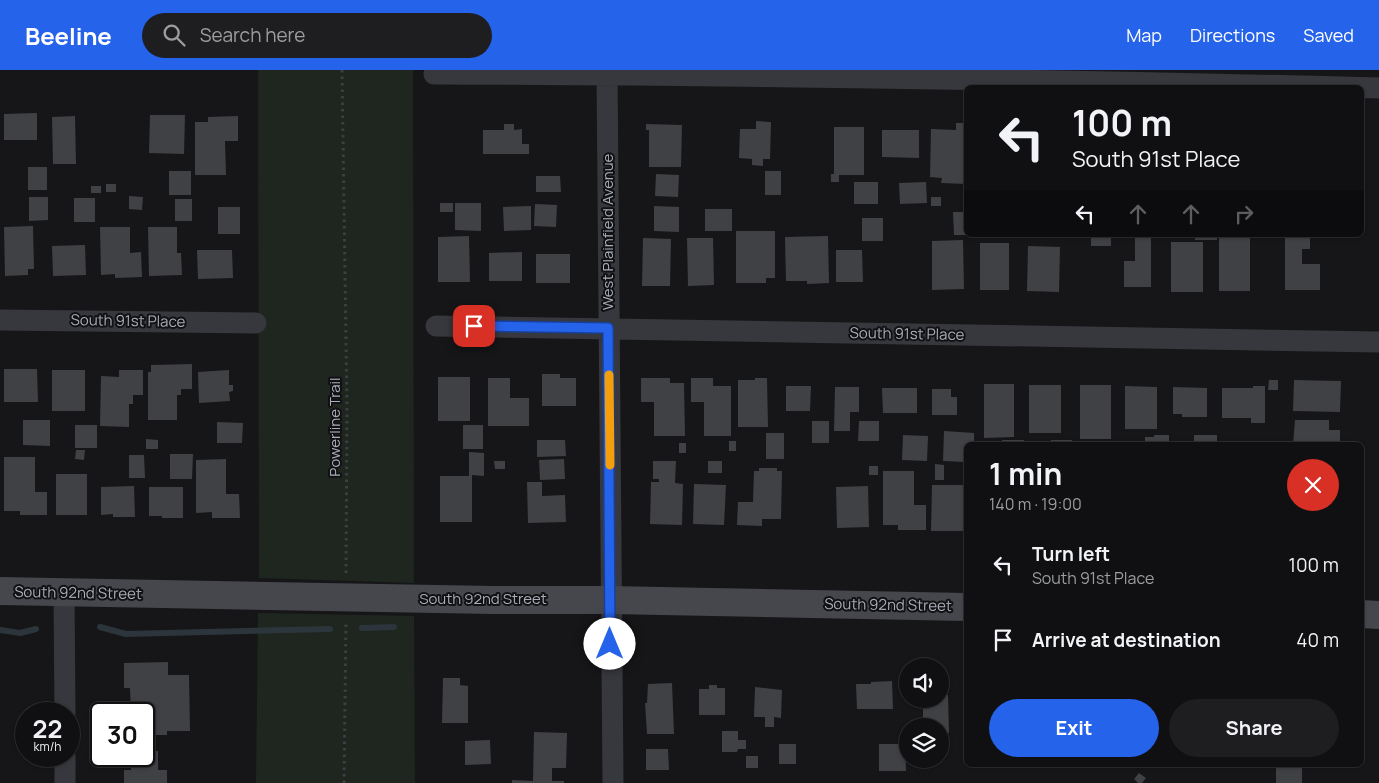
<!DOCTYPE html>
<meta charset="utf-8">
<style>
body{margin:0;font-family:Manrope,sans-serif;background:#1e1e20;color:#f1f3f6;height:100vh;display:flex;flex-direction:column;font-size:19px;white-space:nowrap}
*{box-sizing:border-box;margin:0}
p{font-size:16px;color:#9c9d9f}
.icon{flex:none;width:28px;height:28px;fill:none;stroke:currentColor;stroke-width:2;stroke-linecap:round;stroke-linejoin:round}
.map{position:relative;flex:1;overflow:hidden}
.panel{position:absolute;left:964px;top:372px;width:400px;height:325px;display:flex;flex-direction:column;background:#101012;border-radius:8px;box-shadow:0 1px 4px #0004,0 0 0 1px #303032}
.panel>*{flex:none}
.guide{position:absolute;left:964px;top:15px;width:400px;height:152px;border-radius:8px;box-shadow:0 1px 4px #0004,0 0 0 1px #303032;background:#101012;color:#f1f3f6;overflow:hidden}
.tools{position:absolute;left:899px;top:588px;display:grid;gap:10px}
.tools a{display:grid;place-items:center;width:50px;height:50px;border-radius:50%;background:#101012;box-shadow:0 1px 4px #0004,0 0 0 1px #303032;font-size:25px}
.speed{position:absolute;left:15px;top:632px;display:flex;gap:10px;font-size:25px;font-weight:700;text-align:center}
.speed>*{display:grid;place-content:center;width:65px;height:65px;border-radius:50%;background:#101012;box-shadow:0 1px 4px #0004,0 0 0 1px #303032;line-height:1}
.speed small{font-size:12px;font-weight:400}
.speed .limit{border:2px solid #111;border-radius:8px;background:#fff;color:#111}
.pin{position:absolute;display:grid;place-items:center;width:42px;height:42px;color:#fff;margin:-21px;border-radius:10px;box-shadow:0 2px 8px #0006}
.me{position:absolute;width:55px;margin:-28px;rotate:0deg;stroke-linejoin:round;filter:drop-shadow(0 0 4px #0008)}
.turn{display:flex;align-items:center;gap:18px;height:105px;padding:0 25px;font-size:22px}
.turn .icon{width:65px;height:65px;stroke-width:2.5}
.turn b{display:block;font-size:35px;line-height:42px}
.lanes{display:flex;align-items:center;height:48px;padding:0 25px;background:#0003;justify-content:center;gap:25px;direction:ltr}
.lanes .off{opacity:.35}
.round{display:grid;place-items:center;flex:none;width:52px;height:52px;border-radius:26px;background:#1e1e20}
.head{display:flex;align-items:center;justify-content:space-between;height:85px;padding:0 25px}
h1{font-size:30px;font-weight:700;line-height:38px}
.primary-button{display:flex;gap:10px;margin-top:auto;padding:10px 25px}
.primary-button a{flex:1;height:58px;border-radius:30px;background:#2563eb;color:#fff;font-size:20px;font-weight:700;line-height:58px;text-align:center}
.primary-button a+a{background:#1e1e20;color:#f1f3f6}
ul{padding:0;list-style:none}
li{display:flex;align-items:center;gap:15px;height:75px;padding:0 25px}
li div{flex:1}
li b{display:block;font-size:19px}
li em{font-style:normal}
header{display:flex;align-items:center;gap:30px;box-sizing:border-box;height:70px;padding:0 25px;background:#2563eb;color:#fff}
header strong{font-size:24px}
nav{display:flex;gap:28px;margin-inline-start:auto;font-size:18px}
.search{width:350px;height:45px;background:#1e1e20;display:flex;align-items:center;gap:12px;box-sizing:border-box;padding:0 18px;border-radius:28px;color:#9c9d9f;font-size:19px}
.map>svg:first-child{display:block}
.green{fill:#1e261f}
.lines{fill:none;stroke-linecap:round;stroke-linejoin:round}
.stream{stroke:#2c353c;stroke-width:6}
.building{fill:#404145}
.path{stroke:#3d3f44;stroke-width:3;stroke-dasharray:2.5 4;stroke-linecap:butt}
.street{stroke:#37383d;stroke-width:21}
.secondary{stroke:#45474d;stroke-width:28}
.route-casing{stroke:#184099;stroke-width:12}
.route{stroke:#2563eb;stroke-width:9}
.slow{stroke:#f59e0b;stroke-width:9}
.labels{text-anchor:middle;stroke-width:4;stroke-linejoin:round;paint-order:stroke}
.street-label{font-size:15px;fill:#a8adb8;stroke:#111113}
</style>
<header>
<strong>Beeline</strong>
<div class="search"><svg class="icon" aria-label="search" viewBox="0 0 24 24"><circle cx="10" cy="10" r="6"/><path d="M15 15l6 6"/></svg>Search here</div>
<nav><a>Map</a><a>Directions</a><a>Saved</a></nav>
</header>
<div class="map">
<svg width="1379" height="713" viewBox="0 0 1379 713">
<rect width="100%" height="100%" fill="#161618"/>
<path class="green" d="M258,0H413L414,513L259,508Z
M258,543L414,546L415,713H256Z"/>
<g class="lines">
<path class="stream" d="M100,557L126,564L330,559
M362,558L394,557
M0,560L20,563L36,559"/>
</g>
<path class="building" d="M37,43V70H4V44Z
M150,45H185L184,84L149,83Z
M75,46L76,94H53L52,47Z
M238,46V71H225L226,105H195V52H208V47Z
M756,51L771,52L770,89H763V96L752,95V89L739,88L740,59H756Z
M956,53H966V114L941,113L942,108L930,107L931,59L956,60Z
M504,54H514V60L522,59V74H529V84H483V60H504Z
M646,54L682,55L681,97H649V60H646Z
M834,57H864V105H839V112H831V104H834Z
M882,60H919V88L882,87Z
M28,97H47V120H28Z
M169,101H191V125H169Z
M765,101H781V125H765Z
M656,104L679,105L678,127L655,126Z
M536,106H560L561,122H536Z
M854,112H878V134H854Z
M926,112L927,133L900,134L899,113Z
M106,114H116V122H106Z
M91,116H101V123H91Z
M129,126L143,127L142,140L129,139Z
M29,127H48V150L29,151Z
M931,127H941V136H931Z
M74,128H95V152H74Z
M175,129H192V151H175Z
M440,133H453V142H440Z
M455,133H481V161L455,160Z
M535,134L557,135L556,157L534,156Z
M531,136V160L504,161L503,137Z
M654,136L679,137V162L654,161Z
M218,137H240V164H218Z
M705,139H732V161H705Z
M953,142H966V165H954Z
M862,148H883V171H862Z
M33,156L34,199H28V205L5,206L4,157Z
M100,157H130V183L141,182L142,207L115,208V204L101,205Z
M148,157H177V183H181L182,205L149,206Z
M736,161H775V208H766V213H736Z
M1091,165H1111V176H1091Z
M1135,165H1151V217H1124V191H1135Z
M1195,165H1217V170H1195Z
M1219,165H1244V168H1250V221H1219Z
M1285,165H1310V179H1302V194H1320V220H1285Z
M469,166L470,212H438V167Z
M828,166L829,213L807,214V211H786L785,167Z
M643,168L671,169L670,216H642Z
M687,168H713L714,215L688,216Z
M963,170L964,219L932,220V171Z
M1171,172H1203V222H1171Z
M980,173H1009V220H980Z
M85,175L86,205L53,206L52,176Z
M1028,176L1060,177L1059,222L1027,221Z
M197,180H232L233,208L198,209Z
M836,180H862L863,212H836Z
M522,182V211H489V183Z
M536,184H570V213H536Z
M192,294V319H181V325H177V350H148V302H151V295Z
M4,299H37L38,332H4Z
M52,300H85V341H52Z
M119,300H143V325H133V334H129V357L100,356L101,306L119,307Z
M229,300V315H233V321L229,322L230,331L199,333L198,302Z
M542,304H560V308H576V336H542Z
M438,307H470V351H438Z
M488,308H510V328H529V356H488Z
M641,308H670V313H684L685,366H654V332H641Z
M691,308H713V316H731V366H704V332H691Z
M755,308H767L768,357H738V310H755Z
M1269,310H1278V320H1268Z
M1294,310L1341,311L1340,342L1293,341Z
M984,314H1014V367L984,368Z
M1029,315H1061V363H1029Z
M1080,315H1111V369H1080Z
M786,316H811L810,341H786Z
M1125,316L1157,317V359H1125Z
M1253,316H1265V353H1251V348H1222V318H1253Z
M835,317H859V342H850V361H834Z
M1173,317L1207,318V347H1182V344H1173Z
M882,318H917V343H883Z
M932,319H951V327H957V345H932Z
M23,350H50V376L23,375Z
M1295,350H1329V360H1340V375H1293Z
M812,351H829V373H812Z
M859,351H879V371H858Z
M217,352L243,353L242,373H217Z
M75,355H97V378H75Z
M463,355H483V379H463Z
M944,361L974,363V375H966V392L943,391Z
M766,363H784V389H766Z
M903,365L928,366L927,391L902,390Z
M1154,365H1169V375H1145V367H1154Z
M1194,365H1217V375H1194Z
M146,369L158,370V379H146Z
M537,370H565L566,386L537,387Z
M1002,370H1024V375H1003Z
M1051,370H1072V375H1051Z
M729,371H736V381H729Z
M679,373H686V383H679Z
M76,380H85L84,390L75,389Z
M469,382L484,383V406L472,405V452H440V406H469Z
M170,384H193L192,409H170Z
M129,385H144L145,408H129Z
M4,387H35V422H47V445H20V441H4Z
M226,389V424H239L240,448H212V442L196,443V390Z
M564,389L565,409L540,410L539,390Z
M494,391H505V399H495Z
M653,391H676L675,413L683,414L682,455L650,454L651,412H659V409H653Z
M708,391H722V403H708Z
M935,394L944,395V410H935Z
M869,396H878V405H869Z
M759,398H777V401H782L781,449H762V456L737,455L738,432H753L754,401H759Z
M883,401H914V435H926V460H898V455H883Z
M56,404H87V445H56Z
M527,412H542V426L565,425L566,452L528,453Z
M694,414L726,415L724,455L693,454Z
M932,415H964L963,461H931Z
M134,416L135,447H113V444L101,445V417Z
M868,416L869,457L837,458L836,417Z
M149,417H183V448H162V446H149Z
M168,592V605H189L190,661H167V665H144V644H131L130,618H124V593Z
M443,608H460V615L468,616V653H442Z
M892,611L893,639H857L856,614H871V612Z
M672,613L674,664H647L645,633H647L648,614Z
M709,615H717V618H725V645H699V619H709Z
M755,617L782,620L781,648L774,647V657H765V647H754Z
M940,618H944V625H948L949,663H943V678H940V656H923V629H940Z
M722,661H738V670H746V679H738L737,682H722Z
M534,662L567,663L566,698H552V711H564V713H512V710L533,711Z
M490,670L491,694L465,695V671Z
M779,674H796V694H779Z
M879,674H905L906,701H879Z
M646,679H668L669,700H646Z
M144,681H158V700H167V713H124V700H131V686H144Z
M746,686H758V698H746Z
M1276,695H1302V713H1276Z
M1139,703L1146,708L1142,713H1138L1134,709Z"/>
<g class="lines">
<path class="path" d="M342,0L347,338L346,505
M344,713L346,551"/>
<path class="street" d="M607,0L613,713
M434,4C749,5 1064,10 1379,18
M0,250L256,253
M436,256L1379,272
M64,523L65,644
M65,686V713"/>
<path class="secondary" d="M0,521L493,530H610L966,537
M1361,544L1379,545"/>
</g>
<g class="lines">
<defs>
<path id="route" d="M474,256L608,258L610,574"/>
</defs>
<use href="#route" class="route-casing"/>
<use href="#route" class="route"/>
<path class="slow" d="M609,305L610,395"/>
</g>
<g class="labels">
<g class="street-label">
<text transform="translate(608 162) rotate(-90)" y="5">West Plainfield Avenue</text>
<text transform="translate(128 251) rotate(1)" y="5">South 91st Place</text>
<text transform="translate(907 264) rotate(1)" y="5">South 91st Place</text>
<text transform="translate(335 357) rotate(-90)" y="5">Powerline Trail</text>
<text transform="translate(78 523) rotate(1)" y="5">South 92nd Street</text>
<text x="483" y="534">South 92nd Street</text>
<text transform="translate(888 535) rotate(1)" y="5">South 92nd Street</text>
</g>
</g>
</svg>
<div class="tools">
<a><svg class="icon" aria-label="sound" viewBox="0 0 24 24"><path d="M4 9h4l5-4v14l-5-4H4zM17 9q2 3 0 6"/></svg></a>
<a><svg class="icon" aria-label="layers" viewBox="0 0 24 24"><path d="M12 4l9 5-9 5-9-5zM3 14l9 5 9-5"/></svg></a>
</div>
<div class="speed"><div>22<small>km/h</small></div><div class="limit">30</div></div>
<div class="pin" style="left:474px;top:256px;background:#d93025"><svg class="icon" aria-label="arrive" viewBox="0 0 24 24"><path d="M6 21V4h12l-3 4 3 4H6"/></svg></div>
<svg class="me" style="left:610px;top:574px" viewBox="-20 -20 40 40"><circle r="19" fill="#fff"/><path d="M0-13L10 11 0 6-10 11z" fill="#2563eb"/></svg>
<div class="guide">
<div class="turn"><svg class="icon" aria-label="left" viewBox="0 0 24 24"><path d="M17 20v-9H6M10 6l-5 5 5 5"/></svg><div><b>100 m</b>South 91st Place</div></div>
<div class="lanes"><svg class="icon" aria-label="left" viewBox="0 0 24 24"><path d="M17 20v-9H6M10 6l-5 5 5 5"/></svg><svg class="icon off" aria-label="ahead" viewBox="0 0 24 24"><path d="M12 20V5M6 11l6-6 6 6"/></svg><svg class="icon off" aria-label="ahead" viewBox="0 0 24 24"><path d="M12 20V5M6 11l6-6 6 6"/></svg><svg class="icon off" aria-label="right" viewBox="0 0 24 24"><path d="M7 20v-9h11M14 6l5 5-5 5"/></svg></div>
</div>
<section class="panel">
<div class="head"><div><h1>1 min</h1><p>140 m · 19:00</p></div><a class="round" style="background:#d93025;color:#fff"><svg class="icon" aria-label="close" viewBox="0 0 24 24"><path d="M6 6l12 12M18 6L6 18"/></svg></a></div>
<ul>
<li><svg class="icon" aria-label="left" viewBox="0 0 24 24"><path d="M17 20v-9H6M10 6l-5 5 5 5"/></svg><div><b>Turn left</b><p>South 91st Place</p></div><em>100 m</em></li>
<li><svg class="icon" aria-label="arrive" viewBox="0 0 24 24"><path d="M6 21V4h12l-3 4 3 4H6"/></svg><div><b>Arrive at destination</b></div><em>40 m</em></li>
</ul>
<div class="primary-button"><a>Exit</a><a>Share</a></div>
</section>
</div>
